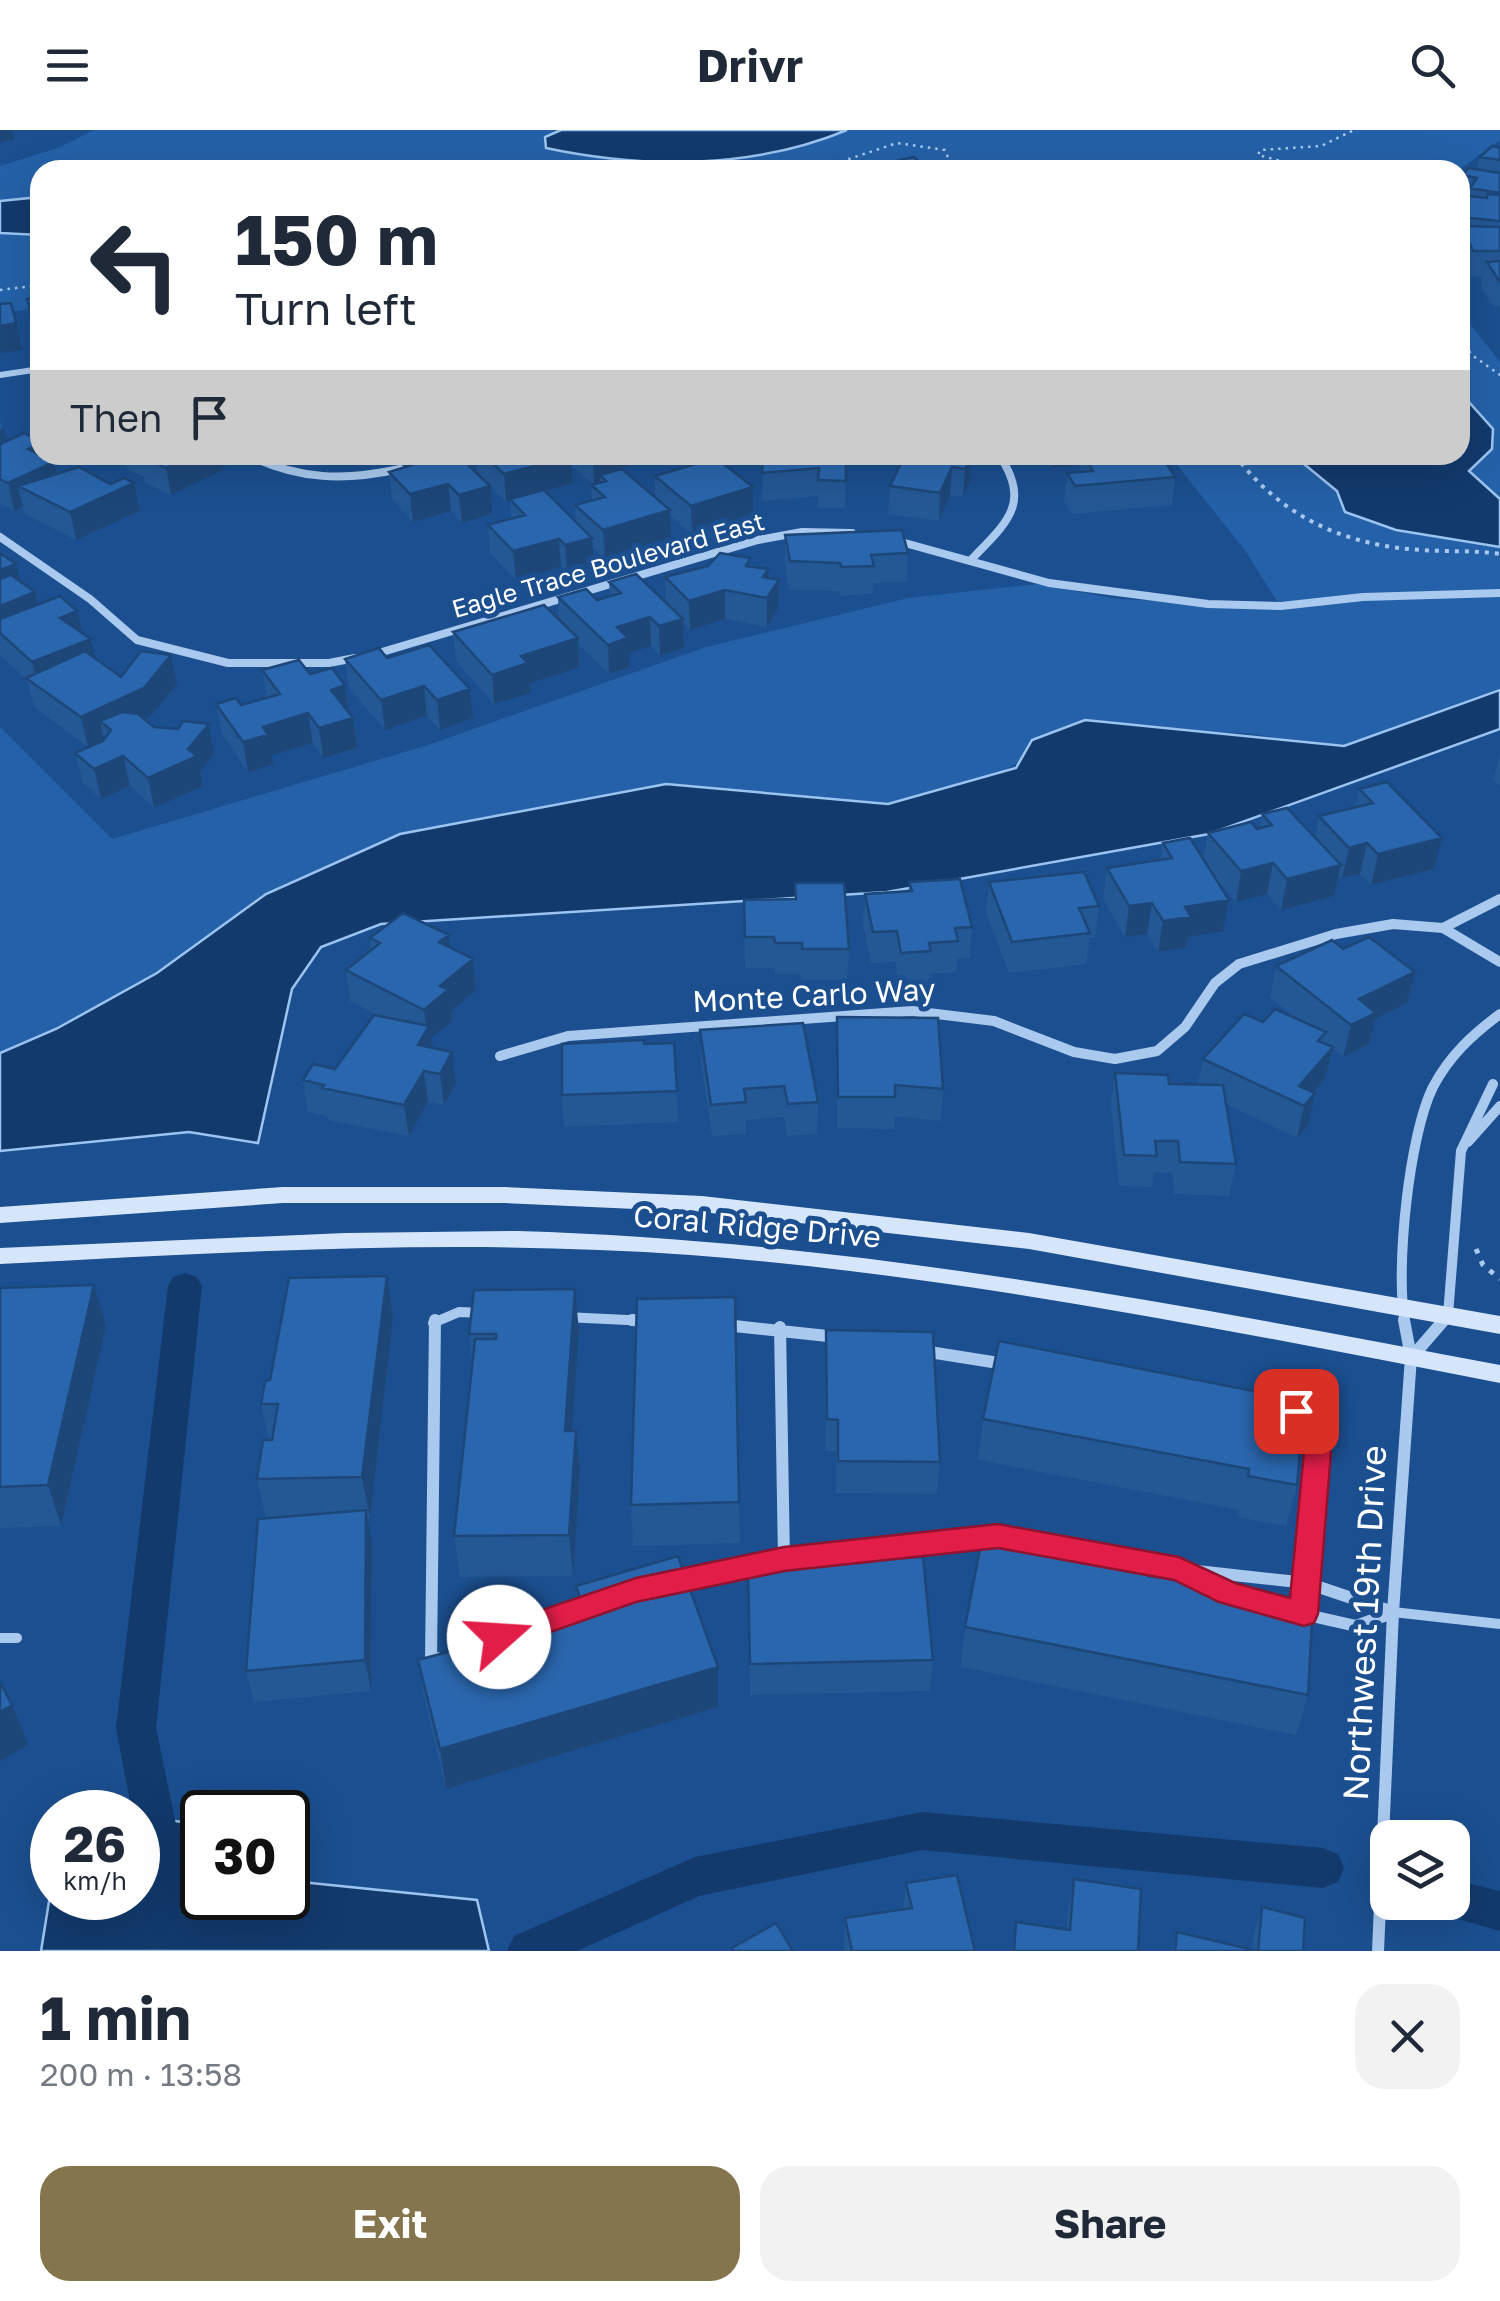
<!DOCTYPE html>
<meta charset="utf-8">
<style>
body{margin:0;font-family:"Golos Text",sans-serif;background:#f2f2f3;color:#1f2937;height:100vh;display:flex;flex-direction:column;font-size:38px;white-space:nowrap}
*{box-sizing:border-box;margin:0}
p{font-size:32px;color:#747a83}
.icon{flex:none;width:55px;height:55px;fill:none;stroke:currentColor;stroke-width:2;stroke-linecap:round;stroke-linejoin:round}
.map{position:relative;height:1821px;overflow:hidden}
.sheet{display:flex;flex-direction:column;background:#fff;flex:1}
.sheet>*{flex:none}
.top-card{position:absolute;left:30px;top:30px;width:1440px;height:305px;border-radius:30px;box-shadow:0 10px 40px #0002;background:#fff;color:#1f2937;overflow:hidden}
.tools{position:absolute;left:1370px;top:1690px;display:grid;gap:20px}
.tools a{display:grid;place-items:center;width:100px;height:100px;border-radius:20px;background:#fff;box-shadow:0 10px 40px #0002;font-size:50px}
.speed{position:absolute;left:30px;top:1660px;display:flex;gap:20px;font-size:50px;font-weight:700;text-align:center}
.speed>*{display:grid;place-content:center;width:130px;height:130px;border-radius:50%;background:#fff;box-shadow:0 10px 40px #0002;line-height:1}
.speed small{font-size:25px;font-weight:400}
.speed .limit{border:5px solid #111;border-radius:15px;background:#fff;color:#111}
.pin{position:absolute;display:grid;place-items:center;width:85px;height:85px;color:#fff;margin:-42px;border-radius:20px;box-shadow:0 5px 15px #0006}
.me{position:absolute;width:110px;margin:-55px;rotate:71deg;stroke-linejoin:round;filter:drop-shadow(0 0 8px #0008)}
.turn{display:flex;align-items:center;gap:35px;height:210px;padding:0 40px;font-size:45px}
.turn .icon{width:130px;height:130px;stroke-width:2.5}
.turn b{display:block;font-size:70px;line-height:85px}
.then{display:flex;align-items:center;height:95px;padding:0 40px;background:#0003;gap:20px;font-size:38px}
.round{display:grid;place-items:center;flex:none;width:105px;height:105px;border-radius:30px;background:#f2f2f3}
.headline{display:flex;align-items:center;justify-content:space-between;height:170px;padding:0 40px}
h1{font-size:60px;font-weight:700;line-height:75px}
.button{display:flex;gap:20px;margin-top:auto;padding:20px 40px}
.button a{flex:1;height:115px;border-radius:30px;background:#84754c;color:#fff;font-size:40px;font-weight:700;line-height:115px;text-align:center}
.button a+a{background:#f2f2f3;color:#1f2937}
header{display:flex;justify-content:space-between;align-items:center;height:130px;padding:0 40px;background:#fff;font-size:45px;font-weight:700}
.map>svg:first-child{display:block}
.green{fill:#2461a8}
.water{fill:#123a6d;stroke:#9cc4f0;stroke-width:2.5}
.lines{fill:none;stroke-linecap:round;stroke-linejoin:round}
.canal{fill:#123a6d;fill-rule:evenodd}
.path-far2{stroke:#a9c9ee;stroke-width:2.5;stroke-dasharray:2.5 5;stroke-linecap:butt}
.path-far1{stroke:#a9c9ee;stroke-width:4;stroke-dasharray:4 6;stroke-linecap:butt}
.path{stroke:#a9c9ee;stroke-width:5;stroke-dasharray:5 8;stroke-linecap:butt}
.lane{stroke:#a9c9ee;stroke-width:10}
.street-far3{stroke:#a9c9ee;stroke-width:6}
.street-far2{stroke:#a9c9ee;stroke-width:8}
.street-far1{stroke:#a9c9ee;stroke-width:10}
.street{stroke:#a9c9ee;stroke-width:12}
.secondary{fill:#d6e6fa;fill-rule:evenodd}
.wall{fill:#245895;fill-rule:evenodd}
.shaded-wall{fill:#1d4779}
.building{fill:#2a66ad;stroke:#1d4779;stroke-width:2.5}
.route{fill:#e11d48;stroke:#92132f;stroke-width:2.5}
.labels{text-anchor:middle;stroke-width:10;stroke-linejoin:round;paint-order:stroke}
.far-street-label{font-size:25px;fill:#fff;stroke:#1b4f8f}
.street-label{font-size:30px;fill:#fff;stroke:#1b4f8f}
.near-street-label{font-size:35px;fill:#fff;stroke:#1b4f8f}
</style>
<header><svg class="icon" aria-label="menu" viewBox="0 0 24 24"><path d="M4 6h16M4 12h16M4 18h16"/></svg>Drivr<svg class="icon" aria-label="search" viewBox="0 0 24 24"><circle cx="10" cy="10" r="6"/><path d="M15 15l6 6"/></svg></header>
<div class="map">
<svg width="1500" height="1821" viewBox="0 0 1500 1821">
<rect width="100%" height="100%" fill="#1b4f8f"/>
<path class="green" d="M94,0H1500V10L1459,40H943L938,34L874,32L835,40H40V177L0,184V36L58,18Z
M1460,181L1500,232V563L1350,617L1243,603L1156,601L1089,593L886,707L257,785L0,990V597L112,709L428,615L706,517L908,468L1037,454L1117,469L1280,476L1244,419L1169,325H1460Z"/>
<path class="water" d="M561,0H847C753,39 645,39 546,18L545,7Z
M40,67V105L0,103V71Z
M1460,262L1493,299L1492,319L1469,341L1500,369V417L1396,400L1345,382L1337,361L1293,325H1460Z
M1500,560V599L1209,704L887,762L381,794L321,817L292,859L258,1013L189,1002L0,1021V923L56,899L157,843L266,764L400,704L666,654L888,674L1016,638L1032,610L1085,590L1344,616Z
M138,1687L202,1694V1768H288V1740L301,1752L477,1770L489,1821H41L52,1753V1768H138Z"/>
<g class="lines">
<path class="canal" d="M185,1143L197,1147L202,1156L156,1598L183,1728L177,1742L162,1748L147,1742L138,1710V1682H132L116,1598L168,1156L173,1147Z
M922,1682L1323,1718L1338,1724L1344,1738L1338,1752L1323,1758L922,1720L699,1766L577,1821H507L514,1806L695,1727Z
M1459,1751L1500,1761V1801L1444,1785L1438,1772H1452V1753Z"/>
<path class="path-far2" d="M834,34L897,13L945,20L953,40
M802,40L823,36
M1315,40L1258,25L1260,20L1321,16L1354,0
M0,160L40,155
M1460,209L1472,225L1500,245"/>
<path class="path-far1" d="M1235,325C1281,387 1346,416 1422,420C1448,422 1474,420 1500,424"/>
<path class="path" d="M1476,1119L1483,1135L1500,1149"/>
<path class="lane" d="M1393,1482L1500,1494
M0,1508H17"/>
<path class="street-far3" d="M0,245L40,239"/>
<path class="street-far2" d="M248,325C300,350 344,351 400,339
M0,407L90,469L137,510L228,533H329L355,528
M894,410L1049,453L1208,474L1281,476L1363,467L1500,463
M971,430C1005,394 1033,374 999,325
M372,525L758,410L802,402L852,403"/>
<path class="street-far1" d="M1443,798L1500,769
M500,926L568,906L912,881L994,891L1074,922L1115,929L1157,921L1185,897L1215,853L1239,834L1336,804L1393,794L1443,798L1500,832
M1468,1012L1500,976
M565,1187L648,1191
M433,1193L459,1182L483,1183
M1405,1193C1395,1140 1409,1005 1433,957C1450,925 1472,905 1500,884
M1441,1193L1448,1185L1461,1021L1493,954"/>
<path class="street" d="M435,1190L431,1531L437,1528
M632,1190L648,1191
M725,1195L837,1207
M780,1197L784,1429
M923,1221L1005,1234
M1412,1227L1444,1190
M1297,1283L1317,1322L1304,1481
M1091,1423L1179,1439L1307,1453L1393,1482
M1186,1443L1220,1459
M676,1451L784,1429L996,1406
M1303,1484L1356,1496L1392,1483
M1378,1821L1393,1482L1411,1227L1404,1190"/>
<path class="secondary" d="M283,1057H505L702,1066L1029,1103L1500,1186V1204L1029,1119L702,1082L505,1073H283L0,1093V1077Z
M518,1101C850,1111 1174,1173 1500,1235V1253C1232,1201 963,1146 690,1125C461,1108 230,1122 0,1134V1118L345,1103Z"/>
</g>
<path class="wall" d="M1480,27L1500,31V176L1494,177L1481,157L1483,147L1467,146L1461,132H1460V65L1468,66L1469,63L1460,62L1463,45L1477,39Z
M0,291L7,311L40,325H46L56,344L110,354L134,353L140,381L76,410L25,384L23,377L14,381L0,373Z
M124,325H222L225,339L171,365L145,353L144,347L127,339Z
M444,325L492,384L462,393L451,381L413,392L392,369L389,342Z
M475,325H648L649,330L615,341L655,367V346L753,357V385L692,404L670,386L671,408L605,428L593,418L594,436L567,444L561,437L516,450L490,423L488,395L511,388L510,371L506,372L477,343ZM572,336L593,354L591,355L592,370L575,375L576,392L545,361L573,353Z
M763,325L846,330L845,378H818V366L762,371Z
M891,325H972L970,352L963,367L950,365L939,391L888,384L890,356L902,330L894,331Z
M1042,325H1142L1147,332L1175,347L1172,375L1072,384L1064,371L1067,343L1079,342L1080,335L1051,338Z
M785,405L908,423L907,452L873,453L872,464L840,466L839,461L789,460L785,433Z
M0,423L20,451L35,462L38,475L77,481L82,503L95,529L121,547L177,554L150,587L145,590L154,597L178,599L209,594L214,624L200,642L203,656L154,678L130,656L101,669L83,653L75,623L103,611L104,610L88,617L34,577L27,550L0,525Z
M750,436L768,439V448L778,478L767,497L725,489L690,500L683,494L684,518L660,526L651,516L629,523V538L609,544L578,514L579,538L530,553L531,563L494,574L456,531L453,502L559,490L558,467L597,470L610,466L609,452L666,472L665,447Z
M387,528L470,559L473,588L440,600L427,586L385,600L349,558L345,529Z
M262,540L310,544L345,555L349,583L353,588L357,618L323,628L313,613L272,625L273,635L248,642L222,604L216,574L241,575L267,568Z
M1500,624V656L1493,650Z
M1359,659L1434,739L1371,755L1360,744L1342,748L1339,745L1334,766L1281,780L1267,764L1236,772L1213,745L1223,801L1188,807L1186,818L1158,822L1147,804L1125,807L1103,769L1107,738L1160,730L1163,713L1203,730L1208,703L1259,698L1262,684L1315,708L1319,686L1355,678Z
M909,752L972,797L970,828L957,829L956,842L930,844L929,852L899,854L895,832L871,833L863,795L865,764L909,762Z
M989,752L1099,776L1095,807L1090,808L1086,834L1009,843L986,783Z
M795,753L849,819L847,850H801V844H775L774,838H745L744,770L795,769Z
M370,808L450,818L473,829L476,860L451,881L452,891L431,908L432,918L452,922L456,953L444,975L428,972L409,1006L328,990L327,986L308,982L303,950L335,939L382,887L350,871L346,840L371,820Z
M1343,819L1415,842L1407,873L1375,889L1369,914L1343,927L1333,918L1325,949L1314,963L1308,995L1297,1008L1226,974L1236,1034L1229,1066L1174,1064L1172,1043L1154,1042L1152,1057L1119,1056L1111,974L1115,943L1169,954H1198L1203,929L1263,892L1296,889L1270,867L1276,836Z
M837,887L943,959L940,991L894,986V999L837,998Z
M700,900L818,972L817,1004L787,1006L784,987L746,990V1004L712,1006L701,932Z
M674,913L678,992L564,997L562,965L644,914Z
M387,1146L393,1188L370,1388H368L372,1411L371,1561L254,1572L246,1541L266,1388L257,1349L269,1310L261,1274L270,1250Z
M94,1155L106,1196L61,1396L0,1398V1158Z
M826,1200L940,1332L937,1364L836,1363V1321H825Z
M579,1201L572,1301L580,1342L573,1446L460,1447L454,1406L472,1234L469,1204Z
M999,1211L1297,1355L1286,1396L1238,1387L1239,1380L978,1330L983,1289Z
M739,1372L740,1413L633,1416L631,1375Z
M1100,1428L1148,1446L1308,1565L1296,1605L961,1537L965,1497Z
M748,1439L933,1530L930,1561L750,1565Z
M576,1456L718,1537V1577L446,1659L425,1571L418,1530L479,1514L476,1491L516,1497L578,1481Z
M1074,1749L1138,1821H1012L1016,1792L1067,1800L1068,1778Z
M906,1753L975,1821H844L845,1788L903,1779Z
M1262,1777L1303,1821H1172L1177,1802L1252,1819L1253,1806Z"/>
<path class="shaded-wall" d="M0,0H12L14,9L0,13Z
M16,193L22,220L0,223V196Z
M34,195H40V221Z
M4,299L11,326L0,336V300Z
M40,314V325H46L48,334L54,332L60,360L18,356L23,377L14,381L8,353L28,319Z
M94,325H113L95,332Z
M192,325H222L225,339L171,365L166,338Z
M603,325H648L649,330L615,340L616,350L606,351L600,345L601,354L594,356L593,328Z
M704,325H725L704,330Z
M894,325H956L894,331Z
M972,325L970,352L963,367L965,339Z
M1052,325H1081L1080,335L1051,338Z
M571,326L573,353L506,372L504,344Z
M952,337L950,365L939,391L940,363Z
M134,353L140,381L76,410L70,382Z
M448,354L451,381L413,392L410,364Z
M490,356L492,384L462,393L459,365Z
M753,357V385L692,404L691,376Z
M670,380L671,408L605,428L603,400Z
M592,408L594,436L567,444L565,415Z
M559,409L561,437L516,450L513,421Z
M16,434L23,463L0,472V440Z
M768,439V467L779,450L778,478L767,497V468L763,447Z
M725,460V489L690,500L689,471Z
M35,462L42,491L0,503V476Z
M77,481L84,510L60,488Z
M650,487L651,516L629,523V538L609,544L608,515L617,497Z
M683,489L684,518L660,526L659,496Z
M578,508L579,538L530,553L531,563L494,574L492,545L521,526Z
M91,509L98,538L38,556L32,532Z
M171,525L177,554L150,587L112,606L111,600L100,591L104,609L88,617L81,587Z
M345,555L349,585L331,560Z
M424,556L427,586L385,600L381,570Z
M470,559L473,588L440,600L437,570Z
M308,583L313,613L272,625L273,635L248,642L243,612L263,597Z
M353,588L357,618L323,628L319,598Z
M209,594L214,624L200,642L203,656L154,678L148,648L188,619Z
M123,626L130,656L101,669L94,639Z
M1442,708L1434,739L1371,755L1378,724Z
M1367,713L1360,744L1342,748L1349,718Z
M1273,733L1267,764L1236,772L1241,741Z
M1341,735L1334,766L1281,780L1287,749Z
M1229,770L1223,801L1188,807L1186,818L1158,822L1163,791L1185,777Z
M1152,773L1147,804L1125,807L1129,776Z
M449,805L452,835L439,812Z
M473,829L476,860L451,881L452,891L431,908L433,927L424,943L428,972L409,1006L404,975L418,915L427,901L424,880L440,856Z
M1415,842L1407,873L1375,889L1369,914L1343,927L1351,895L1359,869Z
M1333,917L1325,949L1302,976L1299,956Z
M452,922L456,953L444,975L440,944Z
M1315,963L1308,995L1297,1008L1304,976Z
M387,1146L393,1188L370,1388L362,1347Z
M94,1155L106,1196L61,1396L48,1355Z
M575,1159L579,1201L569,1342L565,1301Z
M576,1301L580,1342L573,1446L569,1405Z
M366,1380L372,1411L371,1561L365,1530Z
M718,1537V1577L446,1659L440,1619Z
M12,1575L28,1615L0,1631V1582Z"/>
<path class="building" d="M1492,16L1500,18V30L1480,27Z
M914,27L927,40L860,39Z
M838,31L847,40H823L817,34Z
M1468,38L1500,43V63L1470,58L1477,48L1463,45Z
M1487,64L1500,65V91L1460,87V65L1487,68Z
M1460,96L1500,97V121H1473L1467,107H1460Z
M1500,131V151H1499L1487,132Z
M40,168V195H34L27,169Z
M11,173L16,193L0,196V174Z
M24,303L40,311V314L28,319L54,332L8,353L0,349V314Z
M140,325H192L166,338Z
M444,325H458L490,356L459,365L448,354L410,364L389,342Z
M484,325H570L571,326L504,344Z
M763,325H835V330H846V351L818,350L819,338L762,343Z
M905,325H972L965,339L952,337L940,363L890,356Z
M1083,325H1142L1147,332L1165,331L1175,347L1075,356L1067,343L1093,341Z
M716,328L753,357L691,376L655,346Z
M79,337L110,354L124,348L134,353L70,382L18,356Z
M622,339L670,380L603,400L575,375L605,367L591,355L606,351L600,345Z
M544,360L592,408L565,415L559,409L513,421L488,395L525,385L510,369Z
M902,400L908,423L871,425L874,436L841,437L840,433L790,431L785,405Z
M0,423L16,434L0,440Z
M720,423L750,428L746,436L768,439L763,447L779,450L767,468L725,460L689,471L665,447L708,436Z
M636,444L683,489L659,496L650,487L617,497L628,508L608,515L558,467L586,459L597,470L621,463L609,452Z
M11,445L35,462L0,476V449Z
M60,466L77,481L60,488L91,509L32,532L0,503V489Z
M544,475L578,508L521,526L528,533L492,545L453,502Z
M429,515L470,559L437,570L424,556L381,570L345,529L379,518L387,528Z
M85,521L121,547L141,521L171,525L144,558L81,587L26,548Z
M299,530L310,544L332,538L345,555L331,560L353,588L319,598L308,583L263,597L268,605L243,612L216,574L236,568L241,575L280,564L262,540Z
M122,582L138,584L154,597L178,599L183,591L209,594L188,619L197,626L148,648L123,626L94,639L75,623L103,611L111,600L100,591Z
M1387,652L1442,708L1378,724L1367,713L1349,718L1319,686L1373,673L1359,659Z
M1287,678L1341,735L1287,749L1273,733L1241,741L1208,703L1251,692L1257,699L1272,695L1262,684Z
M1190,708L1229,770L1185,777L1191,787L1163,791L1152,773L1129,776L1107,738L1172,728L1163,713Z
M1084,742L1099,776L1079,778L1090,803L1012,812L989,752Z
M960,749L972,797L955,798L958,811L929,813L931,821L901,823L897,801L873,802L865,764L912,761L909,752Z
M795,753H844L849,819H802V813H775L774,807H745L744,770L796,769Z
M403,783L449,805L439,812L473,829L440,856L448,860L424,880L346,840L380,813L370,808Z
M1369,807L1415,842L1359,869L1376,883L1351,895L1276,836L1332,810L1343,819Z
M1275,879L1326,902L1318,911L1333,917L1299,956L1315,963L1304,976L1203,929L1244,884L1263,892Z
M374,885L429,896L418,915L452,922L440,944L424,941L404,975L322,958L324,955L303,950L313,934L335,939Z
M837,887L938,888L943,959L895,955V967H838Z
M803,893L818,972L788,974L784,956L744,959L746,972L711,975L700,900Z
M644,910V914L674,913L677,961L562,965V914Z
M1115,943L1168,945L1169,954L1223,955L1236,1034L1180,1032L1178,1011H1155L1157,1026L1124,1025Z
M387,1146L362,1347L257,1349L263,1310H272L278,1274H261L265,1251L270,1250L289,1148Z
M94,1155L48,1355L0,1357V1158Z
M575,1159L565,1301H576L569,1405L454,1406L475,1209H496V1204H469L474,1160Z
M735,1167L739,1372L631,1375L637,1169Z
M826,1200L933,1202L940,1332L838,1331V1290L827,1289Z
M999,1211L1304,1271L1297,1355L1248,1346L1249,1339L983,1289Z
M366,1380L365,1530L246,1541L258,1389Z
M983,1403L1100,1424V1428L1149,1437L1148,1446L1250,1459L1313,1473L1308,1565L965,1497Z
M678,1426L718,1537L440,1619L418,1530L481,1513L476,1491L511,1482L516,1497L584,1479L576,1456Z
M923,1427L933,1530L750,1534L748,1439L805,1438V1433Z
M0,1552L12,1575L0,1582Z
M957,1745L975,1821H852L845,1788L912,1778L906,1753Z
M1074,1749L1141,1759L1138,1821H1014L1016,1792L1070,1800Z
M1262,1777L1305,1788L1303,1821H1175L1177,1802L1258,1821Z
M776,1793L793,1821H734L732,1818Z"/>
<path class="route" d="M1296,1271L1306,1274L1331,1322L1318,1484L1314,1493L1304,1496L1219,1472L1174,1450L998,1418L784,1441L636,1472L499,1520L489,1516L484,1507L489,1498L636,1448L784,1417L998,1394L1179,1427L1235,1453L1290,1468L1304,1322L1283,1281Z"/>
<g class="labels">
<g class="far-street-label">
<text transform="translate(608 435) rotate(-16)" y="9">Eagle Trace Boulevard East</text>
</g>
<g class="street-label">
<text transform="translate(814 866) rotate(-3)" y="10">Monte Carlo Way</text>
<text transform="translate(757 1097) rotate(5)" y="10">Coral Ridge Drive</text>
</g>
<g class="near-street-label">
<text transform="translate(1365 1493) rotate(-87)" y="12">Northwest 19th Drive</text>
</g>
</g>
</svg>
<div class="tools">
<a><svg class="icon" aria-label="layers" viewBox="0 0 24 24"><path d="M12 4l9 5-9 5-9-5zM3 14l9 5 9-5"/></svg></a>
</div>
<div class="speed"><div>26<small>km/h</small></div><div class="limit">30</div></div>
<div class="pin" style="left:1296px;top:1281px;background:#d93025"><svg class="icon" aria-label="arrive" viewBox="0 0 24 24"><path d="M6 21V4h12l-3 4 3 4H6"/></svg></div>
<svg class="me" style="left:499px;top:1507px" viewBox="-20 -20 40 40"><circle r="19" fill="#fff"/><path d="M0-13L10 11 0 6-10 11z" fill="#e11d48"/></svg>
<div class="top-card">
<div class="turn"><svg class="icon" aria-label="left" viewBox="0 0 24 24"><path d="M17 20v-9H6M10 6l-5 5 5 5"/></svg><div><b>150 m</b>Turn left</div></div>
<div class="then">Then<svg class="icon" aria-label="arrive" viewBox="0 0 24 24"><path d="M6 21V4h12l-3 4 3 4H6"/></svg></div>
</div>
</div>
<section class="sheet">
<div class="headline"><div><h1>1 min</h1><p>200 m · 13:58</p></div><a class="round"><svg class="icon" aria-label="close" viewBox="0 0 24 24"><path d="M6 6l12 12M18 6L6 18"/></svg></a></div>
<div class="button"><a>Exit</a><a>Share</a></div>
</section>
